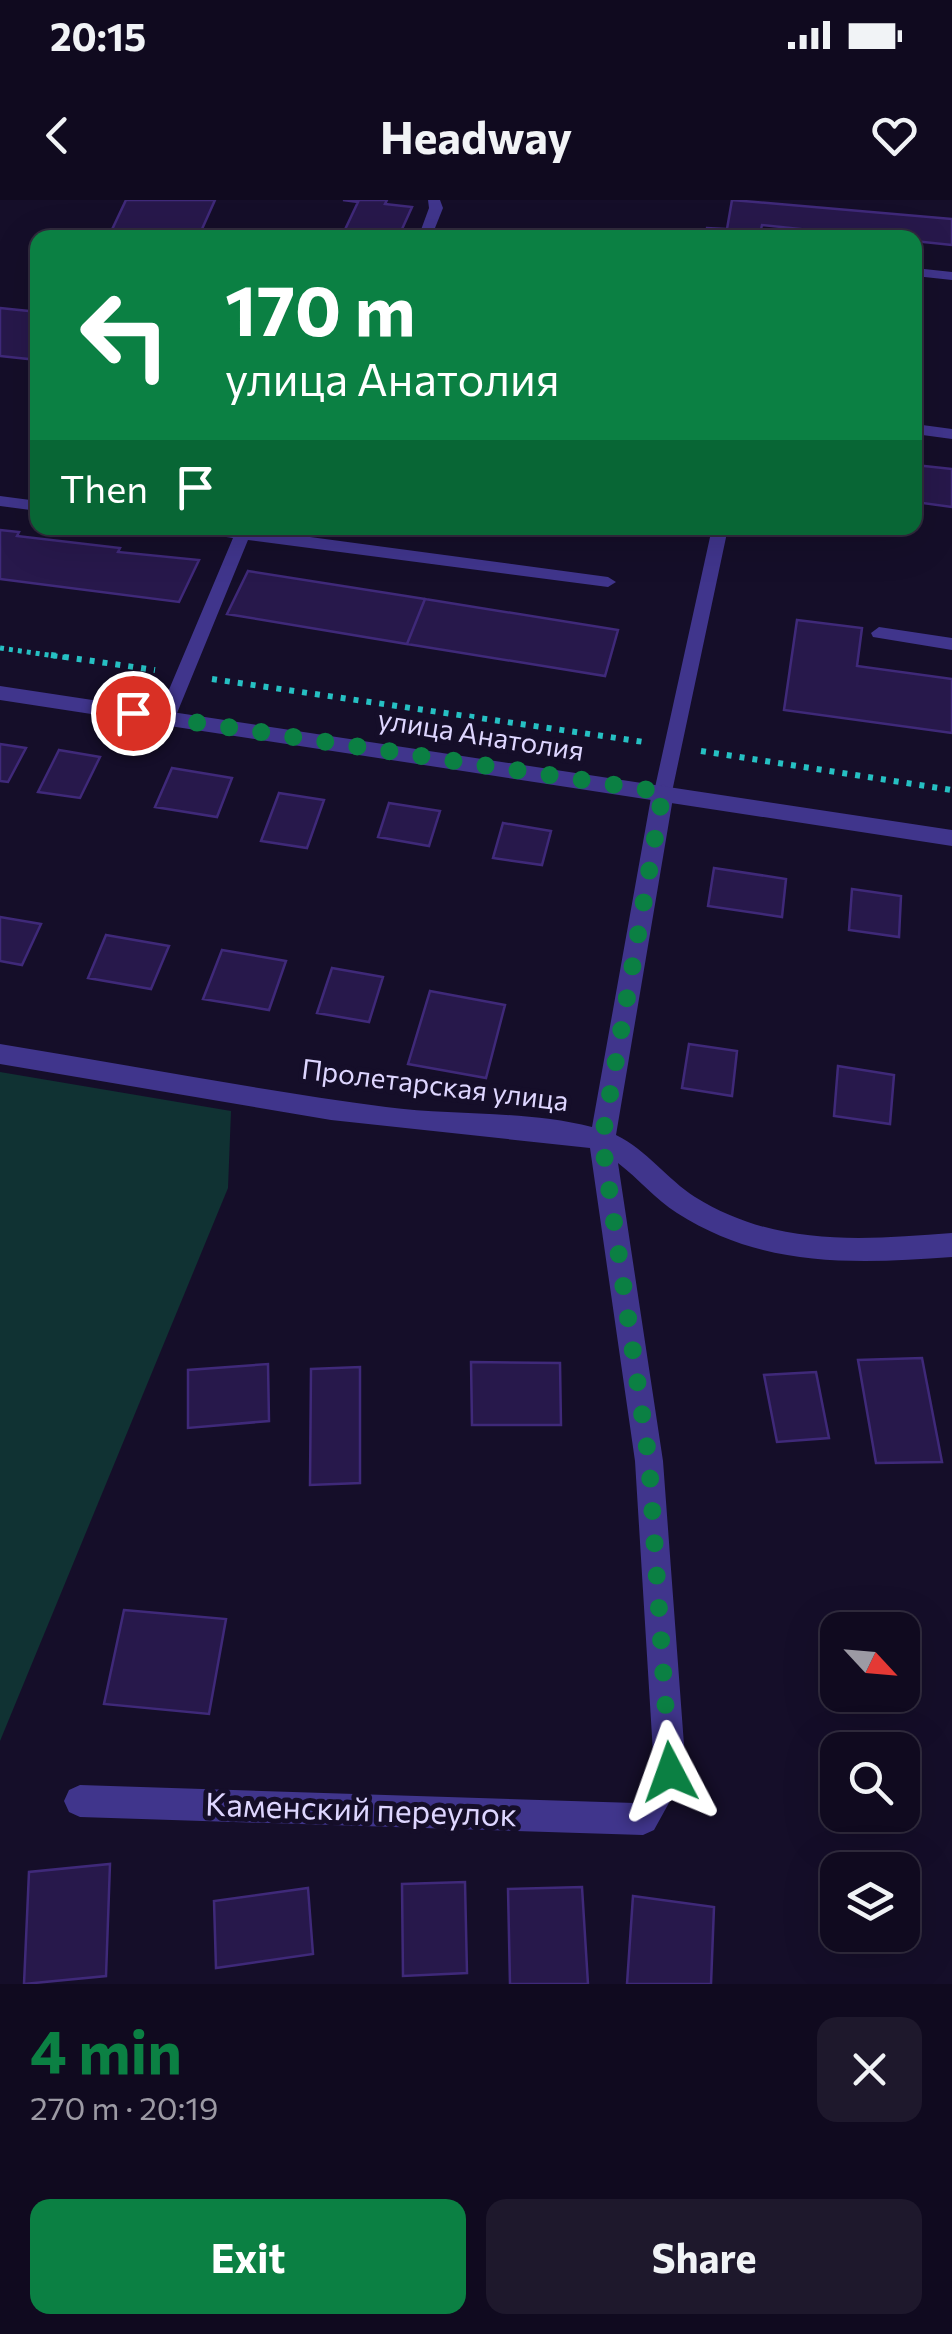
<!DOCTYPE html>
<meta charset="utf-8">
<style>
body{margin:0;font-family:Commissioner,sans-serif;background:#1e182c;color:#f1f3f6;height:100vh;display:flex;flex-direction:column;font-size:38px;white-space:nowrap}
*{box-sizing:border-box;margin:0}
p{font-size:32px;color:#9c9aa4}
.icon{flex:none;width:55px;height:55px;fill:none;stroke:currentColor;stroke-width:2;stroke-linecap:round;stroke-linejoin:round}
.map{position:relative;height:1784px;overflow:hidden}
.sheet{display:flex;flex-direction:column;background:#100a1f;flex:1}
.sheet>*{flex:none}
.top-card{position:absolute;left:30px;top:30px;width:892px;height:305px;border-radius:20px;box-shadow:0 10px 40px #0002,0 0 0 2px #302b3d;background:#0b8043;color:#fff;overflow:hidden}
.needle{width:65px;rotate:116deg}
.fabs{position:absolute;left:820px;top:1412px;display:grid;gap:20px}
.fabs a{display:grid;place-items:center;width:100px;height:100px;border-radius:20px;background:#100a1f;box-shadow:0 10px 40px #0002,0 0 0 2px #302b3d;font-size:50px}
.pin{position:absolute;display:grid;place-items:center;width:85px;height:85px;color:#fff;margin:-42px;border:5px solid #fff;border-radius:50%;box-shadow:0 2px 10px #0007}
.me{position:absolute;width:110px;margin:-55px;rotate:356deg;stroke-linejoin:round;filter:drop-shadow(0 0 8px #0008)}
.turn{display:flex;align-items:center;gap:35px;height:210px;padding:0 30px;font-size:45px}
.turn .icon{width:130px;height:130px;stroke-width:2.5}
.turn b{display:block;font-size:70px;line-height:85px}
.then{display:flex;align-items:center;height:95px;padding:0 30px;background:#0003;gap:20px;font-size:38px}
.round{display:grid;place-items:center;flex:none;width:105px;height:105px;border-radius:20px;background:#1e182c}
.overview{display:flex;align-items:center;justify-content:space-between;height:170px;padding:0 30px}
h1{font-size:60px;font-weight:700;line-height:75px;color:#0b8043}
.cta{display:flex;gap:20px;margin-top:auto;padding:20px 30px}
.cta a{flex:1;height:115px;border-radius:20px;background:#0b8043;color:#fff;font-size:40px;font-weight:700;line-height:115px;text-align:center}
.cta a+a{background:#1e182c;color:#f1f3f6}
.status{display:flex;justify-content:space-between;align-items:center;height:70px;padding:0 50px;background:#100a1f;direction:ltr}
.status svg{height:28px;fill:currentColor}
header{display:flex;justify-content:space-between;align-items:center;height:130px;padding:0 30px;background:#100a1f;font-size:45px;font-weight:700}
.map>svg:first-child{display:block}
.green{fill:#103233}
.building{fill:#27184b;stroke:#3f2979;stroke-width:2.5}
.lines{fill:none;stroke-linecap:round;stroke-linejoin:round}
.path-far1{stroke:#26c0c3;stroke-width:5;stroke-dasharray:4 5;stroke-linecap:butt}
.path{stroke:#26c0c3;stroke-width:6;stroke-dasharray:5 8;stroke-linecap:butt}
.service{fill:#40358c;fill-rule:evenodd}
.minor{fill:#40358c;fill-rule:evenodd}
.tertiary{fill:#40358c;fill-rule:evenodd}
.route{stroke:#0b8043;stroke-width:18;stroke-dasharray:0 32.4}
.labels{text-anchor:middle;stroke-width:10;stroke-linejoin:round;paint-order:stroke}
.street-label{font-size:28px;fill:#ded6ff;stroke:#150e29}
.near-street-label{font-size:32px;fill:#ded6ff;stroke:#150e29}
</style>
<div class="status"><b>20:15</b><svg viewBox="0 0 49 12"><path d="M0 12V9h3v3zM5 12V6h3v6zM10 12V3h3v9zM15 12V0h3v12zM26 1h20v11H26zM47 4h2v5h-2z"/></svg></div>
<header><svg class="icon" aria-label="back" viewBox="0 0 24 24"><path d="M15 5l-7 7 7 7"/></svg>Headway<svg class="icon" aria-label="heart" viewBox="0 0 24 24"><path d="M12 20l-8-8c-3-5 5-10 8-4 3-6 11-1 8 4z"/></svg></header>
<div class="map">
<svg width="952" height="1784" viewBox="0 0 952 1784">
<rect width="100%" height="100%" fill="#150e29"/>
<path class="green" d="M0,872L231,911L228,988L0,1541Z"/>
<path class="building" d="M126,0H215L198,38H108Z
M343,0H387L385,4L412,7L398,38H341L358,2Z
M732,0L952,19V45L762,25L759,38H705L707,28L727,29Z
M0,108L38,112V160L0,156Z
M915,265L952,269V307L915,302Z
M0,330L19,332L17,336L120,348L118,352L199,360L179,402L0,379Z
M248,371L425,399L407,444L227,414Z
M425,399L618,430L605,476L407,444Z
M797,420L862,428L857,466L952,479V533L784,510Z
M0,544L26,548L8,582L0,581Z
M59,550L100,557L80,598L38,592Z
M172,568L232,578L217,617L155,607Z
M279,593L324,600L307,648L261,641Z
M389,603L440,611L429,646L378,637Z
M503,623L551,631L542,665L493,658Z
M714,668L786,679L782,717L708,706Z
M852,689L901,696L899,737L849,730Z
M0,717L41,724L22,765L0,761Z
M106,735L169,746L151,789L88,778Z
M222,750L286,761L269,810L203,799Z
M332,768L383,777L369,822L317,813Z
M430,791L505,805L486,878L408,864Z
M689,844L737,851L732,896L682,888Z
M838,866L894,875L890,924L834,916Z
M922,1158L942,1262L876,1263L858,1160Z
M471,1162L560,1163L561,1225H472Z
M268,1164L269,1221L188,1228V1170Z
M360,1167V1283L310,1285L311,1169Z
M816,1172L829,1238L777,1242L764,1175Z
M124,1410L226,1419L209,1514L104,1504Z
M110,1664L106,1776L24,1784L29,1672Z
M465,1682L467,1773L403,1776L402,1684Z
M582,1687L588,1784H510L508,1689Z
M308,1688L313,1754L216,1768L214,1701Z
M633,1696L714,1707L711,1784H627Z"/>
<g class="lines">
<path class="path-far1" d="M0,448L69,458"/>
<path class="path" d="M51,455L155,470
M212,479L644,542
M701,551L952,590"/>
<path class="service" d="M428,0H440L443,8L431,38H418L429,8Z
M915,68L952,72V80L915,76Z
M915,224L952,229V239L915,234Z
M0,296L38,301V311L0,306Z
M192,328H243L608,377L616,382L608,387L248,340L175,518L166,524L157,518L233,338L199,333Z
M712,328H728L672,592L663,598L654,592Z
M879,427L952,438V450L873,437L871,433Z"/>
<path class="minor" d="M663,584L674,592L616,935C647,950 667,979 695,997C775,1047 862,1040 952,1033V1057C854,1064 763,1068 677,1013C655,999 639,979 618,963L663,1261L686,1572L654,1630L643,1635L80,1617L69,1612L64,1601L69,1590L80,1585L635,1603L654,1569L635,1261L590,948L331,920L0,864V844C129,865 257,890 386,907C454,916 525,910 592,927L652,592Z"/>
<path class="tertiary" d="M0,486L952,630V646L0,500Z"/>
</g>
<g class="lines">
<path class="route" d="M133,513L663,592L602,940L649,1261L670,1572"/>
</g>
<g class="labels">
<g class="street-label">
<text transform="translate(481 535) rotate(9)" y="10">улица Анатолия</text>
<text transform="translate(435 885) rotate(7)" y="10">Пролетарская улица</text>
</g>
<g class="near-street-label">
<text transform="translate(361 1610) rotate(2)" y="11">Каменский переулок</text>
</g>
</g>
</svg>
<div class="fabs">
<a><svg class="needle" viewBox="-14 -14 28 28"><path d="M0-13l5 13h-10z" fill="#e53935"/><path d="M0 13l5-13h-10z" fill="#9c9aa4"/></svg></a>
<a><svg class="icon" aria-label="search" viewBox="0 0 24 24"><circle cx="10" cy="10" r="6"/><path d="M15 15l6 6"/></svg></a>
<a><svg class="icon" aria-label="layers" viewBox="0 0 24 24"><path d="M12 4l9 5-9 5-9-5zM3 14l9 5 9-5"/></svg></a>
</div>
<div class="pin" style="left:133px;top:513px;background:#d93025"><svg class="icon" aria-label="arrive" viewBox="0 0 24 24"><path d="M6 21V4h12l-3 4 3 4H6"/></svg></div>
<svg class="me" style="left:670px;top:1572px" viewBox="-20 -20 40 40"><path d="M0-17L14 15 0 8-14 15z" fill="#0b8043" stroke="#fff" stroke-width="4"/></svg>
<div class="top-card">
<div class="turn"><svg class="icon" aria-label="left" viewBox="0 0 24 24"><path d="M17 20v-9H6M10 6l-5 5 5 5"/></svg><div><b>170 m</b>улица Анатолия</div></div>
<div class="then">Then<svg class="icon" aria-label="arrive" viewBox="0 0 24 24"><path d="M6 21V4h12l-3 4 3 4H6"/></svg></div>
</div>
</div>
<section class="sheet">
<div class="overview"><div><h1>4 min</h1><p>270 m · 20:19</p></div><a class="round"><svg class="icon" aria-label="close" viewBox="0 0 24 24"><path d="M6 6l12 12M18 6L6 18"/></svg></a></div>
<div class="cta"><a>Exit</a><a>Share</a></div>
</section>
